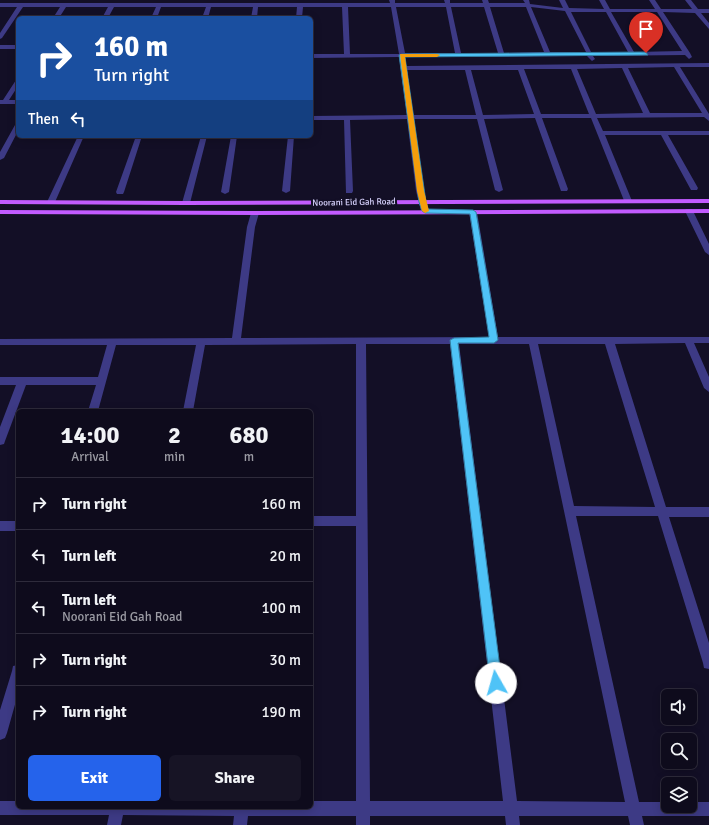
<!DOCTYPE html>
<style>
body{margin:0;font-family:Signika,sans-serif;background:#171425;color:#f1f3f6;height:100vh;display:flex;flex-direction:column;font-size:15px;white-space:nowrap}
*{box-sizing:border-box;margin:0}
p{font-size:13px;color:#9b9ba3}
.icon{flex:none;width:22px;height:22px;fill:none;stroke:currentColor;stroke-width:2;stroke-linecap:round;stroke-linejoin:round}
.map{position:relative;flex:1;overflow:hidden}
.side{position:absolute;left:16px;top:409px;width:297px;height:400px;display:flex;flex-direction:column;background:#0e0b1c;border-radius:6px;box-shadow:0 2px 10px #0003,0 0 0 1px #2e2b3b}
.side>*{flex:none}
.banner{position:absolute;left:16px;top:16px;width:297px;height:122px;border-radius:6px;box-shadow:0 2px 10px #0003,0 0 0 1px #2e2b3b;background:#1a4fa0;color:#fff;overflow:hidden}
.fabs{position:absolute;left:661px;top:689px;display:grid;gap:8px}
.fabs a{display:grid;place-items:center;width:36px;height:36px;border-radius:6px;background:#0e0b1c;box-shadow:0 2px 10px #0003,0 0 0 1px #2e2b3b;font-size:20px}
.pin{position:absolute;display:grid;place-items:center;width:34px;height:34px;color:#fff;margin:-41px -17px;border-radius:50% 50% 50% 0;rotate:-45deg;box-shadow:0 0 4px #0007}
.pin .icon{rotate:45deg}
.me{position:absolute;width:44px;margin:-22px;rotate:353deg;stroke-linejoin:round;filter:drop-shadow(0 0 3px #0008)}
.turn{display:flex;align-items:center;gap:14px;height:84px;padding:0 12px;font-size:18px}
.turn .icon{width:52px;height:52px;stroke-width:2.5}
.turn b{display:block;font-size:28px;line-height:34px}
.then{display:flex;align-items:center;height:38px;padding:0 12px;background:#0003;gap:8px;font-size:15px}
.eta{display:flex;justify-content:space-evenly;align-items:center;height:68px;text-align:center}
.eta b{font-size:24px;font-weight:800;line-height:28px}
.cta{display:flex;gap:8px;margin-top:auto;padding:8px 12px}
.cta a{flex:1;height:46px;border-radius:6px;background:#2563eb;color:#fff;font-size:16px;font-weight:800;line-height:46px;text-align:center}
.cta a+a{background:#171425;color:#f1f3f6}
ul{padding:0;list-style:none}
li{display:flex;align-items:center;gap:12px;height:52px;padding:0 12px;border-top:1px solid #2e2b3b}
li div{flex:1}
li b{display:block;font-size:15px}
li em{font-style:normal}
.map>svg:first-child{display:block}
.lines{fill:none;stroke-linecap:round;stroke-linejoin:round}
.minor{fill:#3d3a85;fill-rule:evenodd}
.major{fill:#c25bff;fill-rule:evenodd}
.route{fill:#4fc3f7;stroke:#337fa1}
.slow{fill:#f59e0b}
.labels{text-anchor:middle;stroke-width:4;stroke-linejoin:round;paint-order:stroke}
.far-street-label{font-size:9px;fill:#d9d4ff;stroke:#130f26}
</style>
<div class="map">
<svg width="709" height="825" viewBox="0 0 709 825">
<rect width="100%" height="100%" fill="#130f26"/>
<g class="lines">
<path class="minor" d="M389,0H395V3H445L444,0H450V3H483L482,0H488L489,3H525L523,0H529L530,4L563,8L559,0H565L569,8L604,9L599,0H605L610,9H655L649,0H655L661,9H692L685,0H691L698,9H709V13H701L709,23V29L695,13L663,12L690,53L692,57L689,59L685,55L593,56L595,59L592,61L587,56L405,57L406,66L709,63V67H680L709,114V121L704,117L597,118L603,131H709V135H668L698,188L697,190H691L661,135H605L632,201L628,203H625L591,118H542L568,189L567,191H561L535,118L484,119L503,190L499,192L495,190L477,119H414L424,191L429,211L425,213L421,211L416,191L407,119L350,120L353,191L352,193H346L344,120H311V116L407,115L399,57L311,58V54H344L342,7H303L302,18H296L297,7H258L257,18H251L253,7H211L208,18H202L206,7H161L157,18H151L156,7H114L108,18H102L108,7H66L59,18H53L60,7H23L2,38L0,39V33L17,7H0V3H390ZM348,7H391L399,54H350ZM396,7H446L455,53H405ZM451,7H484L498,53H461ZM490,7H526L544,52L504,53ZM531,7L565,11L586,52H550ZM571,12H606L628,52H591ZM611,12H657L682,51L634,52ZM674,67L702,113H650L628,68ZM622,68L643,113L596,114L577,69ZM524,69H571L589,114H541ZM407,70H465L476,115H413ZM471,70H518L534,114L483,115Z
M0,45H18V49H0Z
M18,79V86L9,100H18V104H0V100H3L16,80Z
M18,123V131L4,158L0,160V152L15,125Z
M78,136H84L55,202L54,204H48L47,202Z
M136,136H142L124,192L123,194H117L116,192Z
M201,136H207L190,203L186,205L182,203Z
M231,136H237L229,192L225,194L221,192Z
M288,136H294L290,191L286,193L282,191Z
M686,209H692L693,211L709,244V255L705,252L685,211Z
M470,210H476L477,212L498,337H709V343H694L709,377V392L704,388L685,343L615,344L666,507H709V517H669L709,643V669L704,668L703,663L658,516H576L639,802H668V806H690V802H709V816H642L644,825H630L628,816H519L520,825H506L505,816H370V825H356V816H248L247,825H233L234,816L123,815L121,825H107L109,815H0V801H18V807H311V801H356V526H311V516H356V344L205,345L193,411H183L196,345H116L98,411H88L96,385H26L5,441L4,444L0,445V427L16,385H0V377H98L107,345H0V339L232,338L247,227L251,213L255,211L259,213L255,227L241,338L489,337L469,212ZM366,344H450L503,801H370ZM459,344H529L625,802L517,801ZM538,344H605L655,507L574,506Z
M0,521H18V531H0Z
M18,665V694L7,733L5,738L0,740V710L12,671L13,666Z"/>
<path class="major" d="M709,199V203L186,205L0,204V200L186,201Z
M709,209V213L255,215L0,214V210L255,211Z"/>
</g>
<path class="route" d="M646,52L648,55L405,57L426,202L428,209L473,210L476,212L498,340L494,343H458L502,683L500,688L496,689L491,688L490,683L450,340L454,338L489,337L470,214L425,213L422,211L419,202L399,55L402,54Z"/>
<path class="slow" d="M400,54H437L440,55L437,57H405L424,191L429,211L425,213L422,211L417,191Z"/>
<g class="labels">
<g class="far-street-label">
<text transform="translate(354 202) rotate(-1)" y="3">Noorani Eid Gah Road</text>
</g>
</g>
</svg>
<div class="fabs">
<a><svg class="icon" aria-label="sound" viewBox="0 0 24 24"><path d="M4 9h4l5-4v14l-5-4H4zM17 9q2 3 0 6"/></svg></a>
<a><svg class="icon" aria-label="search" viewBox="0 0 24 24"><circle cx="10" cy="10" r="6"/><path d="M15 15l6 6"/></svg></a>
<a><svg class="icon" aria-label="layers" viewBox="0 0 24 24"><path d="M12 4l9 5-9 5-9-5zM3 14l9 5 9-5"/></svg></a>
</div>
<div class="pin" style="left:646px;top:53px;background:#d93025"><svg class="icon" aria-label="arrive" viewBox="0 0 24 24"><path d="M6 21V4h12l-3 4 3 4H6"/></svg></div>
<svg class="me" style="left:496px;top:683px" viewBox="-20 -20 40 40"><circle r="19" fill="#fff"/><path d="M0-13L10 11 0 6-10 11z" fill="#4fc3f7"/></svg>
<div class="banner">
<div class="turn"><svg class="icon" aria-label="right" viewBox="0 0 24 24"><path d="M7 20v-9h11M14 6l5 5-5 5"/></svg><div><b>160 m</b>Turn right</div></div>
<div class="then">Then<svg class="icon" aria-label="left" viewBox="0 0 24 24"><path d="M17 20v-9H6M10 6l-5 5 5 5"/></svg></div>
</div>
<section class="side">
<div class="eta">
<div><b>14:00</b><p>Arrival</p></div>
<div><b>2</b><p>min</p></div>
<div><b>680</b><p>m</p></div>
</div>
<ul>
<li><svg class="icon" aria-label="right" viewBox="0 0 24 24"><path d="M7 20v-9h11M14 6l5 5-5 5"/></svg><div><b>Turn right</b></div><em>160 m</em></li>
<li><svg class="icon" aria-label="left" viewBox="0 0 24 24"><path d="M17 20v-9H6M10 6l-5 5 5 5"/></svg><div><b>Turn left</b></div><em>20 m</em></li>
<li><svg class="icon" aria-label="left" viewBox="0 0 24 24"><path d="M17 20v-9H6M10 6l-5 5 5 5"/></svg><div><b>Turn left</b><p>Noorani Eid Gah Road</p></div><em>100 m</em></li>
<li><svg class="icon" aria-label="right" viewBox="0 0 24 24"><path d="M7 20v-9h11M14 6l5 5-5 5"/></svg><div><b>Turn right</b></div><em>30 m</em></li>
<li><svg class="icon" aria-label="right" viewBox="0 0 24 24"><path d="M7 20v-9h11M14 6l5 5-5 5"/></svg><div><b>Turn right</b></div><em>190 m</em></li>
</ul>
<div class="cta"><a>Exit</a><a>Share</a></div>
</section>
</div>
